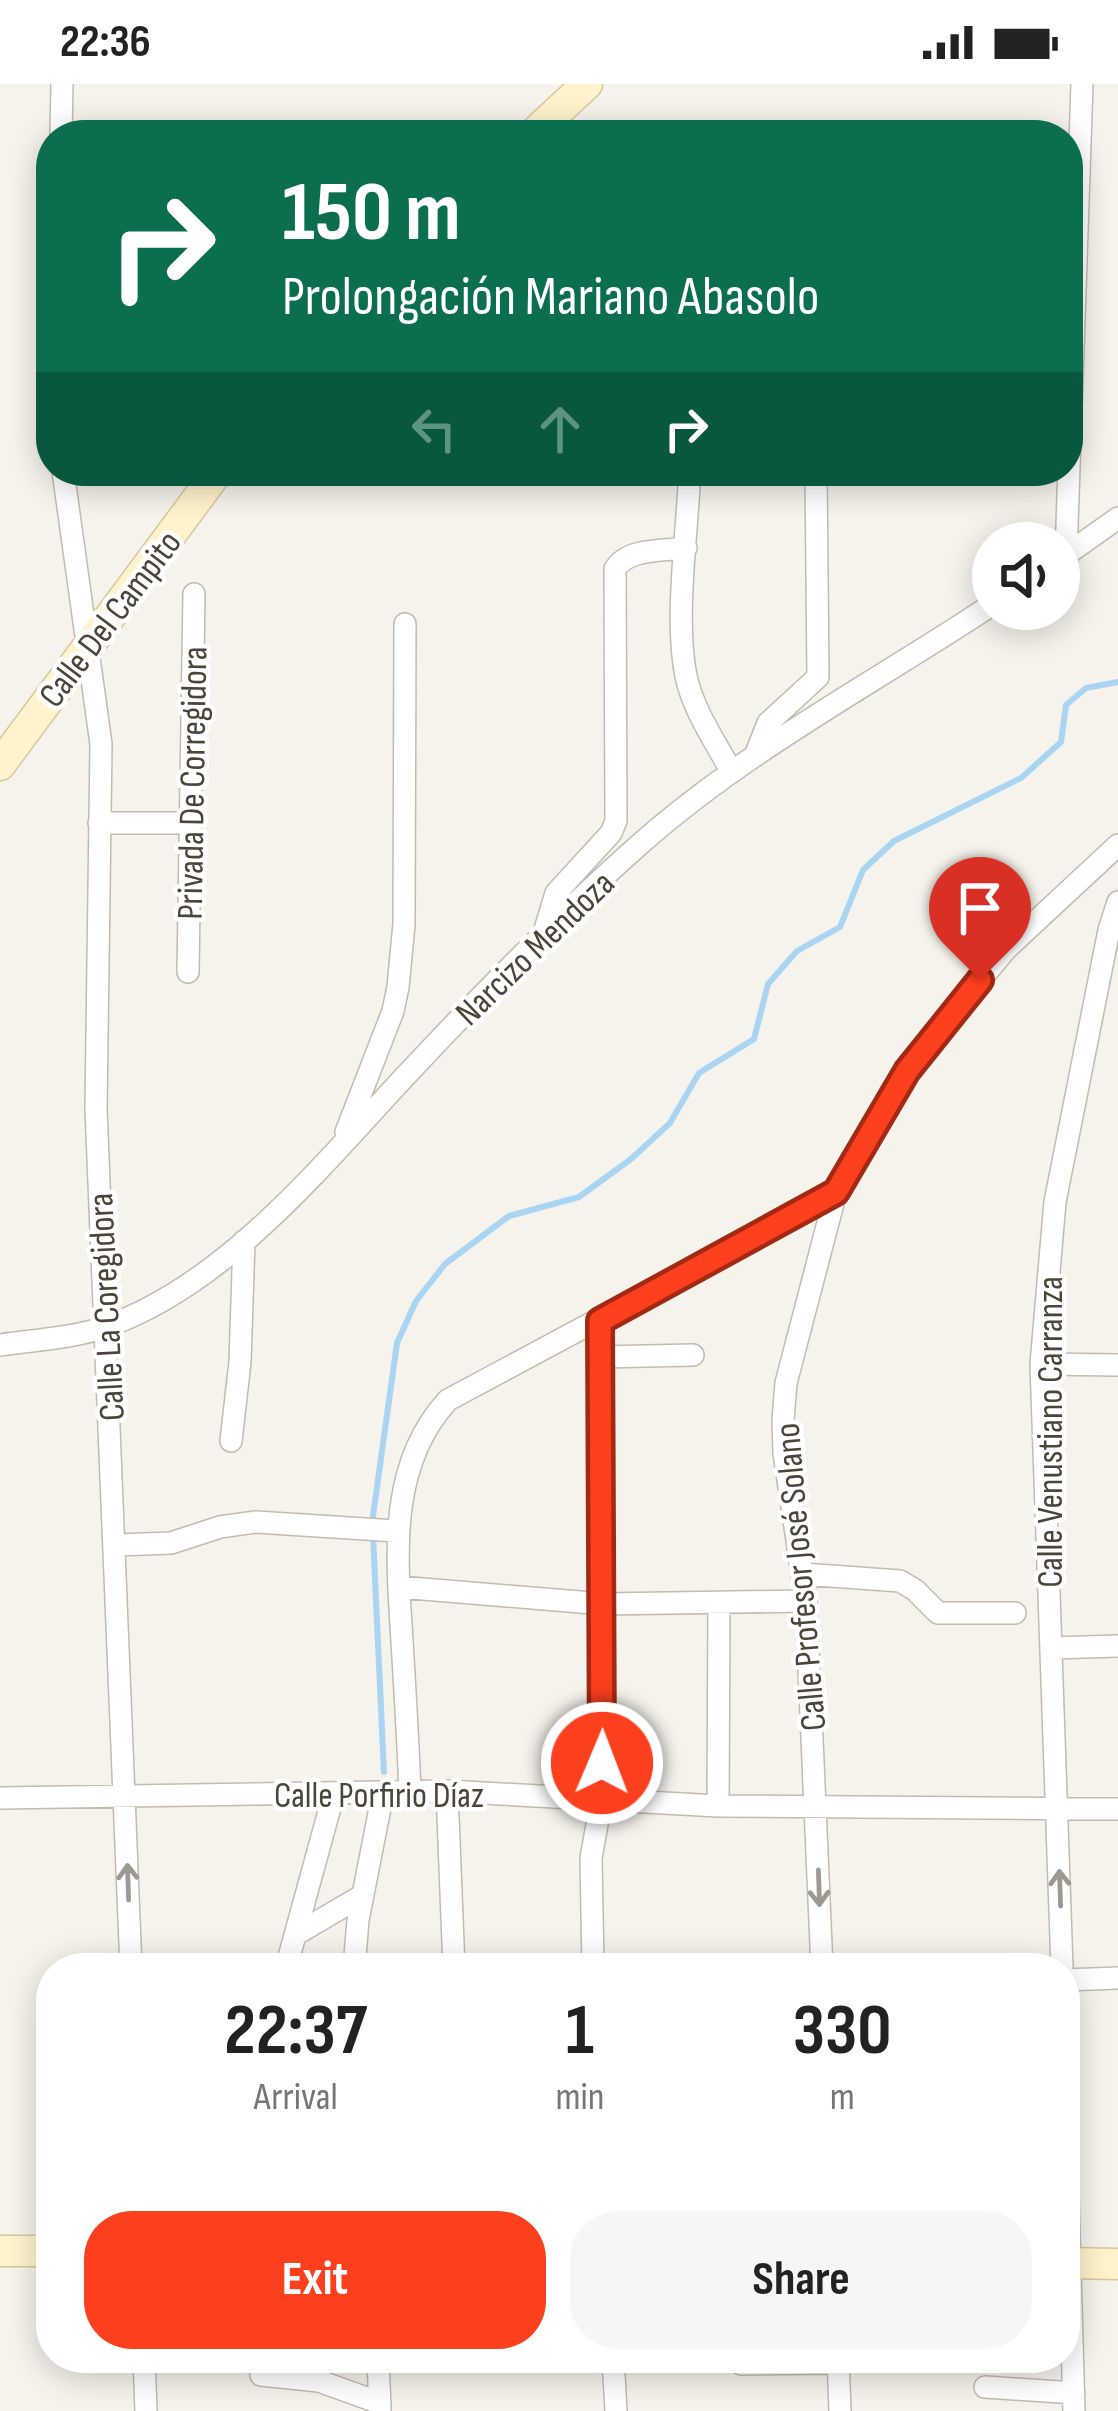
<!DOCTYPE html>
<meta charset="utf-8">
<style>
body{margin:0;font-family:"Sofia Sans Condensed",sans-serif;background:#f6f6f6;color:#222;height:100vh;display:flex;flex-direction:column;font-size:45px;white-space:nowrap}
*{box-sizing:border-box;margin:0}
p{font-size:39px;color:#767676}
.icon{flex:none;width:66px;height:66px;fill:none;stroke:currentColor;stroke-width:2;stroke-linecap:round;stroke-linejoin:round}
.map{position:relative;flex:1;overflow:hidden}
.sheet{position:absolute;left:36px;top:1869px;width:1044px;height:420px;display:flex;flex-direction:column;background:#fff;border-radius:48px;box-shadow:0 6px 30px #0003}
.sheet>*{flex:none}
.hud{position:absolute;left:36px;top:36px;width:1047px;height:366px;border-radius:48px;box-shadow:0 6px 30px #0003;background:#0b6e4f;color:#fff;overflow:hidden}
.controls{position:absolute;left:972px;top:438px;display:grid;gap:24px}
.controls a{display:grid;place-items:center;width:108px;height:108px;border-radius:50%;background:#fff;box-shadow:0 6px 30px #0003;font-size:60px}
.pin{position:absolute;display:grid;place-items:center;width:102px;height:102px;color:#fff;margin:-123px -51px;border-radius:50% 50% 50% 0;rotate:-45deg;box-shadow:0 0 12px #0007}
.pin .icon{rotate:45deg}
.me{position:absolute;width:132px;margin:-66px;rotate:1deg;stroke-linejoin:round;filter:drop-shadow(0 0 9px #0008)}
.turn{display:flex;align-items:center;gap:42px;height:252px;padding:0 48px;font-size:54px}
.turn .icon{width:156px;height:156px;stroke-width:2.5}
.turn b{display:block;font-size:84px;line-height:102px}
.lanes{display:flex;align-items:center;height:114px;padding:0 48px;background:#0003;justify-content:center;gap:60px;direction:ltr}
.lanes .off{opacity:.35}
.eta{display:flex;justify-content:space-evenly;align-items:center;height:204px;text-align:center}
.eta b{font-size:72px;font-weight:700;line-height:84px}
.action{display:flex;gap:24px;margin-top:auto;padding:24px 48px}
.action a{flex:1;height:138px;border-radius:48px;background:#fc3f1d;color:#fff;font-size:48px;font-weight:700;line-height:138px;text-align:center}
.action a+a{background:#f6f6f6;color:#222}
.status{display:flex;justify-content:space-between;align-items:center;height:84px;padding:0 60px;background:#fff;direction:ltr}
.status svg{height:33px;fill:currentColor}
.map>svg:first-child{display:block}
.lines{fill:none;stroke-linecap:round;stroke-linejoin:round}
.stream{stroke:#a9d4f2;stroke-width:6}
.street-casing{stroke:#c2bbae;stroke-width:24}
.secondary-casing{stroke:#d6c79b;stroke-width:33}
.street{stroke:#fff;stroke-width:21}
.secondary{stroke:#fff3cd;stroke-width:30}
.oneway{stroke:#9c9892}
.route-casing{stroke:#a42913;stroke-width:30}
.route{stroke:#fc3f1d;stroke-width:21}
.labels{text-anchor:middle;stroke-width:9;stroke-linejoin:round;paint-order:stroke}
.street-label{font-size:36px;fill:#4b4439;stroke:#fff}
</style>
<div class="status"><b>22:36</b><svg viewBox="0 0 49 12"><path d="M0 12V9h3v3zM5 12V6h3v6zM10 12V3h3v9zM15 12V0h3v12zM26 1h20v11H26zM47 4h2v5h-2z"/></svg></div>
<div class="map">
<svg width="1118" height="2327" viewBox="0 0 1118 2327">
<rect width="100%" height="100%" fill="#f6f3ec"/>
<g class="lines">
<path class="stream" d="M372,1439L397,1259L416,1217L445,1180L509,1132L579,1113L631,1075L670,1039L699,989L754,955L768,900L797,867L840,843L863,786L894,757L1021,694L1061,658L1066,621L1086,604L1118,598
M373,1452L384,1688"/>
<defs>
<path id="street" d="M61,51L62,0
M63,387L101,660L96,1025L131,1884
M689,402C686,458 675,539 686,592C693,626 715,657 731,687
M1066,471L1082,0
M1060,475L1118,434
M755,672L768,639L818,593L816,387
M99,739H191
M543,852L556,809L611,749L616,737L615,485C628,464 663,467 686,464
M188,888L194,510
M346,1048L393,927L398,903L404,840L405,540
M0,1261C34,1256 75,1254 108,1242C230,1198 325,1077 412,985C484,908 560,831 639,761C746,666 874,599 993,520
M600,1273L693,1271
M1041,1280L1118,1281
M231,1357L240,1278L244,1157
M117,1461L171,1459L220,1443L256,1438L396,1447
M803,1490L900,1497L915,1506L938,1529H1015
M399,1503L604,1520L806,1517
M1052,1564L1118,1562
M410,1707C408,1657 405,1607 402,1557C397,1474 387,1382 448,1316L836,1108L906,987L1005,866L1118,761
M447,1707L454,1884
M0,1714L447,1707L718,1722L1118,1725
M718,1722L719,1521
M295,1851L363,1811
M286,1884L334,1709
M354,1884L358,1836L383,1709
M593,1884L591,1774L601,1718L604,1520L600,1237
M822,1884L806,1517L784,1369L783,1336L786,1299L836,1108
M1062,1884L1041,1280L1055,1118L1109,846L1118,818
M1065,1896L1118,1894
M1065,2011L1074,2327
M144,2274L146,2327
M378,2274L380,2326
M613,2274L616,2327
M838,2274L840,2327
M741,2280L838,2279
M261,2291L319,2297L380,2319
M985,2303L1074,2309"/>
<path id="secondary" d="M532,51L587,0
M0,681L218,387
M0,2167H51
M1065,2179L1118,2180"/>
</defs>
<use href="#street" class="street-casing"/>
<use href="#secondary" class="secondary-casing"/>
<use href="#street" class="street"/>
<use href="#secondary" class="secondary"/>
</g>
<defs><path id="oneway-shaft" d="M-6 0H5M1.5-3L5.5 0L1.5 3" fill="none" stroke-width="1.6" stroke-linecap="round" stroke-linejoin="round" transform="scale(3)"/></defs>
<g class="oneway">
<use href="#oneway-shaft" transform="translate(128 1798) rotate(-92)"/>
<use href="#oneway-shaft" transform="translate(819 1804) rotate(88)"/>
<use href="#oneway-shaft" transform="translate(1060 1804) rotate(-92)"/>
</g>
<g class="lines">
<defs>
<path id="route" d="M602,1679L600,1237L836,1108L907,987L980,896"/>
</defs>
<use href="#route" class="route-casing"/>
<use href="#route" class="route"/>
</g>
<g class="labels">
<g class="street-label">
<text transform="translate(109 534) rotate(-53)" y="13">Calle Del Campito</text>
<text transform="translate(191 699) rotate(-89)" y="13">Privada De Corregidora</text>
<text transform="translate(534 863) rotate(-44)" y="13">Narcizo Mendoza</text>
<text transform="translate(105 1223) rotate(-93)" y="13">Calle La Coregidora</text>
<text transform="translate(1049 1348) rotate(-90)" y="13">Calle Venustiano Carranza</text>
<text transform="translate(799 1493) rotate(-95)" y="13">Calle Profesor José Solano</text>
<text x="379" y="1723">Calle Porfirio Díaz</text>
</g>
</g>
</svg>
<div class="controls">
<a><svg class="icon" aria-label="sound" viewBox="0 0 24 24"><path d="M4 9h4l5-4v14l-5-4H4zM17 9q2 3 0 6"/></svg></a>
</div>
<div class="pin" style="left:980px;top:896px;background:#d93025"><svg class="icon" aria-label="arrive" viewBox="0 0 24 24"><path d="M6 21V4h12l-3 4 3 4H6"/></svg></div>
<svg class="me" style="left:602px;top:1679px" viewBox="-20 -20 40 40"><circle r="17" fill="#fc3f1d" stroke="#fff" stroke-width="3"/><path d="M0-11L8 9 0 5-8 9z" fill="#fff"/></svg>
<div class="hud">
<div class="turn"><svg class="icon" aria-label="right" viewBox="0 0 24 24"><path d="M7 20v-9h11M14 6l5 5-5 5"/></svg><div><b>150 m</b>Prolongación Mariano Abasolo</div></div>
<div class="lanes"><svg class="icon off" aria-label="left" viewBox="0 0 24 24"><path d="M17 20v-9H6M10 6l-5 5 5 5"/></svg><svg class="icon off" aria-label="ahead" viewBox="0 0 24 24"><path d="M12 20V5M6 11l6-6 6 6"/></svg><svg class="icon" aria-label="right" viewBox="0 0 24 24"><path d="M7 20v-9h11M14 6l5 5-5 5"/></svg></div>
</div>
<section class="sheet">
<div class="eta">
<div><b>22:37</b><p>Arrival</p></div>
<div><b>1</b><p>min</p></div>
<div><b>330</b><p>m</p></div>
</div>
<div class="action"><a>Exit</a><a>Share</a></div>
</section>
</div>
